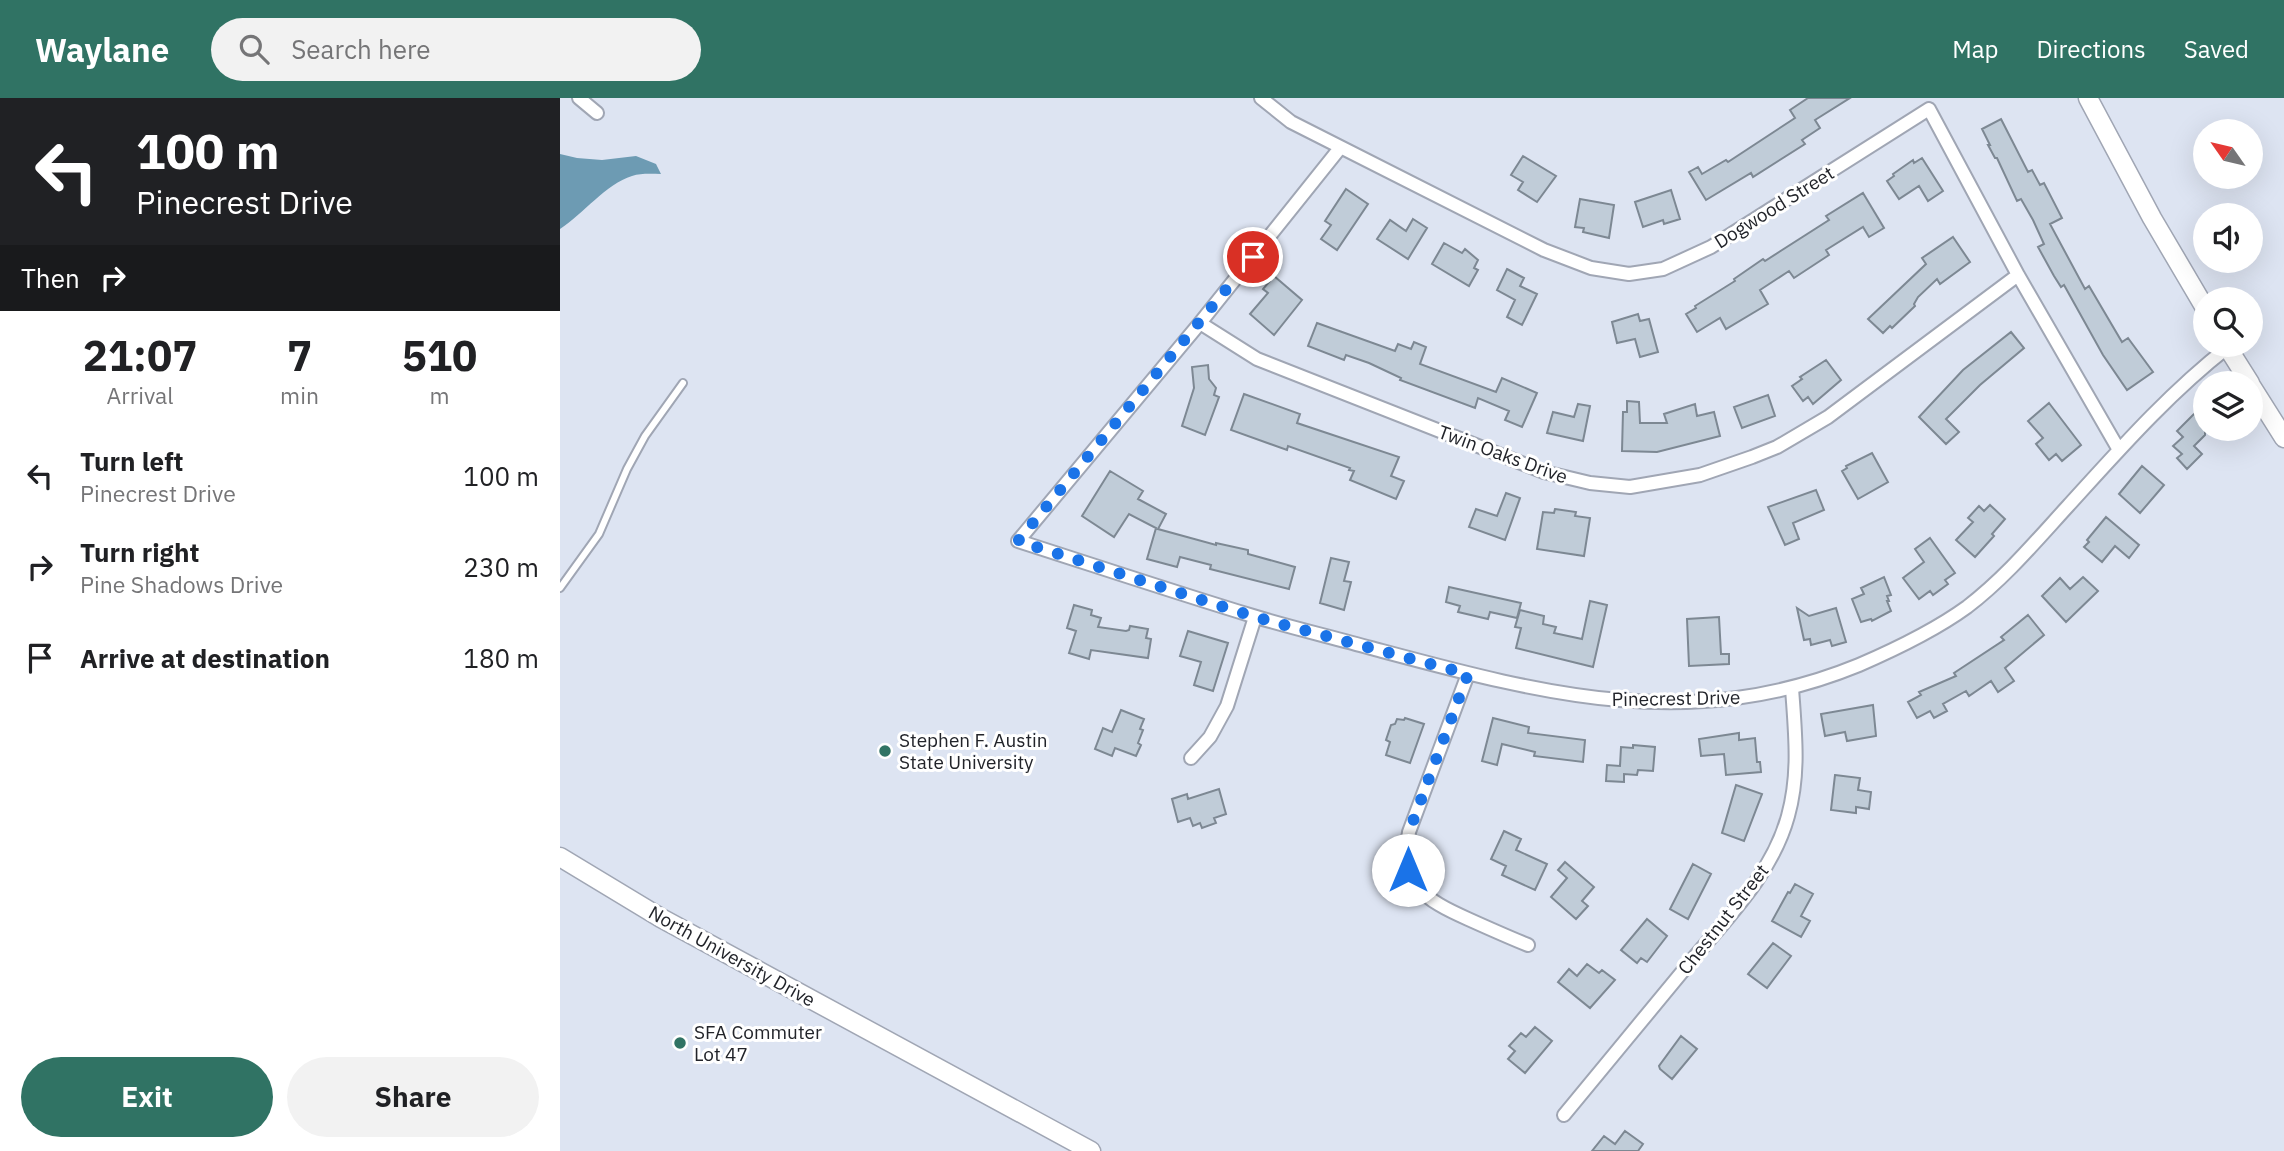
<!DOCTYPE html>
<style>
body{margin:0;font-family:"IBM Plex Sans",sans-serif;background:#f2f2f2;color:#202124;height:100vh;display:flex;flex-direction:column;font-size:26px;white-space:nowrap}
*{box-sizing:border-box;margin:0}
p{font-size:23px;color:#757577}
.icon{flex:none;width:38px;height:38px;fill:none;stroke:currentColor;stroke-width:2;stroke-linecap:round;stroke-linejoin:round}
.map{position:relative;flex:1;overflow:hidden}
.side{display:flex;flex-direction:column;background:#fff;width:560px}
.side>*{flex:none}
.banner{background:#202124;color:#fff;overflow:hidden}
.needle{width:46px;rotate:304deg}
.controls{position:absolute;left:1633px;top:21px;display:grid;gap:14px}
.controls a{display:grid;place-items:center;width:70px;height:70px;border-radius:50%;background:#fff;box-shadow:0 7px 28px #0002;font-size:35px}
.pin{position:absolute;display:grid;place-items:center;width:60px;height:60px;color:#fff;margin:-30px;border:4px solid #fff;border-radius:50%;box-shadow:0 2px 7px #0007}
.me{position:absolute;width:77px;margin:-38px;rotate:0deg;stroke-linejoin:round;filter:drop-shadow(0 0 5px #0008)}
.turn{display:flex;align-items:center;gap:24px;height:147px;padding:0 21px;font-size:32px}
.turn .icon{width:91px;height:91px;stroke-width:2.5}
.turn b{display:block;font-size:49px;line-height:60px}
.then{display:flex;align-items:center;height:66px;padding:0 21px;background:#0003;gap:14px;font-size:26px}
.eta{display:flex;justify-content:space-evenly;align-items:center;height:119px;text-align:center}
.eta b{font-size:42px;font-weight:700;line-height:49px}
.cta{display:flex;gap:14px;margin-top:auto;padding:14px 21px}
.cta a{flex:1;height:80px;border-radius:42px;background:#307364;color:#fff;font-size:28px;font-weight:700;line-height:80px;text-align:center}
.cta a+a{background:#f2f2f2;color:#202124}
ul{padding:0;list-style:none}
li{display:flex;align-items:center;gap:21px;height:91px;padding:0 21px}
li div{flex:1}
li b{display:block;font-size:26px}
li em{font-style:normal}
header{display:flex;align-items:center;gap:42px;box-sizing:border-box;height:98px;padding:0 35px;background:#307364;color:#fff}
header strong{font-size:33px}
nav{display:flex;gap:38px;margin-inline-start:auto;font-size:24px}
.search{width:490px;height:63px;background:#f2f2f2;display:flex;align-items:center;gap:18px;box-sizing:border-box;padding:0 24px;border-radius:38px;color:#757577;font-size:26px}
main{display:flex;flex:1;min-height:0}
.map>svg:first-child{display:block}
.water{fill:#6d9bb3}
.building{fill:#c0ccd8;stroke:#7d8893;stroke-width:2}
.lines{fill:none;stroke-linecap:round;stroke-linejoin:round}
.service-casing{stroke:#a0a6b4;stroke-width:10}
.minor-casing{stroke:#a0a6b4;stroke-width:16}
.secondary-casing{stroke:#a0a6b4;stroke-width:21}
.service{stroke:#fff;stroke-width:6}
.minor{stroke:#fff;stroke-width:12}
.secondary{stroke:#fff;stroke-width:18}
.route{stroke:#1a73e8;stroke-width:12;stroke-dasharray:0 21.6}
.poi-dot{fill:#307364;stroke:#fff;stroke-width:2.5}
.labels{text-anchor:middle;stroke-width:6;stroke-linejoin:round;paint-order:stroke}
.street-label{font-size:19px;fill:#22242a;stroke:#fff}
.poi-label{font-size:19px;fill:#22242a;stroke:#fff;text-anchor:start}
</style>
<header>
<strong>Waylane</strong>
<div class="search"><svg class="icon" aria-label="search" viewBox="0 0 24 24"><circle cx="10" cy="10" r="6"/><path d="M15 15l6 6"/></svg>Search here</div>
<nav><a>Map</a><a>Directions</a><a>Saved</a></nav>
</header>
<main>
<section class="side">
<div class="banner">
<div class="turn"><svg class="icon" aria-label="left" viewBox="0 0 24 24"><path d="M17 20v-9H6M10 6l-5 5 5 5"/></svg><div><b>100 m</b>Pinecrest Drive</div></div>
<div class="then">Then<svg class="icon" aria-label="right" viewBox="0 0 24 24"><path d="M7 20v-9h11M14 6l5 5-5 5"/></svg></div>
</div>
<div class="eta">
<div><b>21:07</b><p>Arrival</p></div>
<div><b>7</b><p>min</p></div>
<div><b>510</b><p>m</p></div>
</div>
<ul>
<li><svg class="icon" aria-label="left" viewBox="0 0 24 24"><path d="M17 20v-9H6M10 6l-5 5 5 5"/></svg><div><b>Turn left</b><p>Pinecrest Drive</p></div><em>100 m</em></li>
<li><svg class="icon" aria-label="right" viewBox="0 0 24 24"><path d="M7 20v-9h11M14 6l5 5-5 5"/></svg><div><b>Turn right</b><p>Pine Shadows Drive</p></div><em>230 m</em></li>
<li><svg class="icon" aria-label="arrive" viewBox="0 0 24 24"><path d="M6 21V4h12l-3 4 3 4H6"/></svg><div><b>Arrive at destination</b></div><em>180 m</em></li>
</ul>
<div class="cta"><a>Exit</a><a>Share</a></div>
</section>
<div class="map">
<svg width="1724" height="1053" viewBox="0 0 1724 1053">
<rect width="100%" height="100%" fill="#dde4f2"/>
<path class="water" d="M0,56L17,60L42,62L76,58L96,66L101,76C92,76 81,75 72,78C46,86 23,116 0,131Z"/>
<path class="building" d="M1248,0H1290L1255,22L1260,30L1242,42L1245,46L1193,79L1191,75L1146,102L1129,74L1138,69L1142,76L1166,62L1168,64L1235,20L1230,12Z
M1441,21L1468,74L1472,72L1480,87L1484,85L1502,120L1490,126L1525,191L1529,188L1562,244L1568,240L1593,274L1567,292L1543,257L1504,187L1501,189L1494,178L1478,149L1484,146L1473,122L1461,101L1457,103L1437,60H1435L1428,47H1430L1422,31Z
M963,58L996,78L977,104L958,92L963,84L951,77Z
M1362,60L1383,93L1368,103L1359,88L1339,101L1327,83L1334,78L1333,76L1353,62L1354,65Z
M786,91L808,106L777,152L761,141L771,127L765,123Z
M1111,92L1120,121L1104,126L1103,122L1083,129L1075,104Z
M1303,95L1324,130L1309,139L1303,129L1266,152L1269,157L1234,180L1229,173L1200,192L1208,206L1166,231L1160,220L1137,234L1126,216L1136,210L1135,208L1175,183L1174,181L1203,161L1205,163L1269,122L1266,118Z
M1020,101L1054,107L1049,140L1023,134L1024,130L1015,129Z
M853,121L867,130L848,161L817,141L830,122L846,133Z
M1393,139L1410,164L1380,186L1377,181L1358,199L1354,206L1355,208L1332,230L1330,228L1323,235L1308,221L1366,166L1362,160Z
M884,145L902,155L905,151L918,162L914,170L918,172L909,188L872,166Z
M947,171L964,180L960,188L977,196L962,227L947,219L955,202L937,192Z
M714,178L742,202L714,237L690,216L708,195L703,191Z
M1078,216L1080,223L1089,221L1098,254L1080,259L1075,241L1057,245L1052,224Z
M757,225L835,253L838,246L851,251L854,244L866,249L860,266L936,294L942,280L977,295L962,329L945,322L949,313L918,300L915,310L840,282L841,280L809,265L786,257L784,262L748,248Z
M1451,234L1464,250L1420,287L1386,321L1399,334L1386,346L1359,319L1403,272Z
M1266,262L1281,282L1253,306L1248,299L1243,303L1232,288L1242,281L1240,279Z
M648,267L649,281L656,290L654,297L659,299L645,337L622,328L634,290L632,269Z
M684,296L740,316L737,325L839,359L831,378L844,383L836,401L790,382L794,373L789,372L790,370L728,348L727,352L671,332Z
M1208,297L1215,318L1182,330L1174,309Z
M1067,303L1079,304L1080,325H1107L1104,316L1135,306L1137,318L1154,314L1160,338L1097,354L1062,353L1063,314H1067Z
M1489,305L1521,347L1502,363L1496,356L1489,362L1476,346L1483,340L1468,323Z
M1018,306L1030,308L1023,343L987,335L993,314L1014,319Z
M1637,313L1645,322V337L1634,348L1642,356L1627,371L1617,360L1622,356L1613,348L1623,339L1617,333Z
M1312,355L1328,384L1298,401L1282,373L1287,370L1286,368Z
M1582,368L1604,387L1580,415L1559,396Z
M550,373L583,393L578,401L606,416L598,431L656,447V445L688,452V456L735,469L729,491L650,471L651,467L620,459L617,469L587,461L596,430L569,416L554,439L522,418Z
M1256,392L1264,412L1233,425L1239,441L1225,447L1208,409Z
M946,395L960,400L945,442L909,429L916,411L937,418Z
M1430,407L1445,421L1432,436L1434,438L1415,459L1396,442L1413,424L1408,420L1419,408L1424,413Z
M995,411L1016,414L1015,418L1030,420L1024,458L977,451L983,414L994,415Z
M1546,419L1579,447L1569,460L1555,448L1542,464L1524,449L1529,444L1527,442Z
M1370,440L1395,475L1385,482L1388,486L1373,497L1370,493L1359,501L1343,480L1364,464L1355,451Z
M771,460L789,464L784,483L791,484L784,512L760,505Z
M1324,479L1331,497L1327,498L1329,503H1327L1331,513L1312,523L1311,521L1301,524L1292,501L1304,496L1301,490Z
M1523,479L1538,493L1506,524L1482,498L1500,480L1510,491Z
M889,489L961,505L957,520L930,514L928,521L898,514L900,508L886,504Z
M1030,503L1047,507L1033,569L956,550L961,530L955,529L960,512L984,518L983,526L996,529L994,535L1022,541Z
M514,507L532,512L531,517L541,520L538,529L566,533L569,532L570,528L588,531L586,540L591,541L588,560L531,552L529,561L509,555L516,533L507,530Z
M1237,510L1249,518L1276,510L1286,544L1272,548L1270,542L1251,547L1250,541L1244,542Z
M1468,517L1484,537L1445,570L1454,583L1438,594L1431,583L1409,598L1406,593L1383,606L1387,613L1374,620L1370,613L1357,620L1348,604L1361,597L1359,594L1396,578L1394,575L1444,542L1441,539Z
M1159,519L1161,556H1169V566L1129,568L1127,521Z
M628,533L668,545L653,593L634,587L641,564L620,558Z
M1313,607L1316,638L1287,643L1285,634L1265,638L1261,616Z
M561,612L584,621L580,631L583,632L578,645L581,647L576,658L555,650L552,658L535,651L543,630L552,634Z
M845,620L864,626L850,665L826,657L830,644L826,642L831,627L835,626L837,621L844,622Z
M933,620L969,629L968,635L1025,642L1023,664L974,658L975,654L942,646L937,667L922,663Z
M1179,635V642L1195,640L1197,664H1200L1201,674L1166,677L1164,656L1141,658L1139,641Z
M1073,647L1095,649L1093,673L1078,672L1077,677L1064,676V684L1046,683L1047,667L1060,668L1061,649L1073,650Z
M1275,677L1300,680L1298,692L1311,694L1309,711L1296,709V715L1271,712Z
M1176,687L1202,696L1184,743L1162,735Z
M659,691L666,716L654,720L656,725L642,730L640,725L633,728L630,720L618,724L612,701L627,696L628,701Z
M944,733L961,741L956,752L987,766L975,792L942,777L946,768L931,761Z
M1005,764L1034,789L1022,803L1028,808L1016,821L991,799L1007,780L998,772Z
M1133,766L1151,776L1128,821L1110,811Z
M1235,786L1253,796L1241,818L1250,823L1241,839L1212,823L1228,794L1230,795Z
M1087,821L1107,838L1087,864L1081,860L1077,865L1061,852Z
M1213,845L1231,858L1207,890L1188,876Z
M1027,866L1039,875L1042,872L1055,882L1030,910L998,884L1009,871L1017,878Z
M975,929L992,943L965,975L948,961L955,953L949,948L961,935L966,939Z
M1121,938L1137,951L1112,981L1100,971L1099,968Z
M1065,1033L1083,1046L1078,1053H1032L1044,1038L1055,1046Z"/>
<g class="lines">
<defs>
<path id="service" d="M0,490L39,436L67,371L85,338L123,285"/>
<path id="minor" d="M19,0L37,15
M701,0L731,24L984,152L1031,170L1069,176L1103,171L1151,149L1369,11L1458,177L1559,352
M780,50L640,225L458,443C536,468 614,494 693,518C732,530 772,539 811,550C980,595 1128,637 1299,567C1336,551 1374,533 1407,509C1445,480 1476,443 1508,408C1559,352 1608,296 1668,249
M640,225L697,261L984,374L1030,385L1070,389L1140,377L1192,359L1217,349L1268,319L1458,177
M908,576L849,734C839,786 865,802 908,821C928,830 948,839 968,847
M631,660L650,639L667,608L695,519
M1004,1017C1045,967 1086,918 1127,868C1165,822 1212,777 1228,718C1240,675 1235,634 1232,590"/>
<path id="secondary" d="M1528,0L1592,120L1645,210
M1666,247L1690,285
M1690,286L1724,340
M0,759L101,820L531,1053"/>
</defs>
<use href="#service" class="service-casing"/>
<use href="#minor" class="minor-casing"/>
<use href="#secondary" class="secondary-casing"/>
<use href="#service" class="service"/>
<use href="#minor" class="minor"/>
<use href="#secondary" class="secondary"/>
</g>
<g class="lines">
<path class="route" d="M693,159L458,443L695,519L908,576L849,734L845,760L848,772"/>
</g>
<g class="poi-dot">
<circle cx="325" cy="653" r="7"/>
<circle cx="120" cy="945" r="7"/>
</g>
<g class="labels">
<g class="street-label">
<text transform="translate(1214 109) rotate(-32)" y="7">Dogwood Street</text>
<text transform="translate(943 356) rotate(20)" y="7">Twin Oaks Drive</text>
<text transform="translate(1116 600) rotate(-1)" y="7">Pinecrest Drive</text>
<text transform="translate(1163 821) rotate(-52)" y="7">Chestnut Street</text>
<text transform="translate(172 858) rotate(29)" y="7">North University Drive</text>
</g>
<g class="poi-label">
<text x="339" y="649">Stephen F. Austin<tspan x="339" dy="22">State University</tspan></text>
<text x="134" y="941">SFA Commuter<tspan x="134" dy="22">Lot 47</tspan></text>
</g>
</g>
</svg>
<div class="controls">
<a><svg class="needle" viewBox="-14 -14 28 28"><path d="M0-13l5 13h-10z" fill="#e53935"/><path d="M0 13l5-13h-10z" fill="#757577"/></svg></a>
<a><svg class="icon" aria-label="sound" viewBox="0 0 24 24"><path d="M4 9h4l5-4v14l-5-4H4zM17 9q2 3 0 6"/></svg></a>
<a><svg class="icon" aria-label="search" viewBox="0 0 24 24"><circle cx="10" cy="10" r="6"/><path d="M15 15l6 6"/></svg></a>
<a><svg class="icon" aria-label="layers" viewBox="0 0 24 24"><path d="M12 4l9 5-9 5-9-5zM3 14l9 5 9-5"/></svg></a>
</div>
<div class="pin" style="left:693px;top:159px;background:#d93025"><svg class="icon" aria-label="arrive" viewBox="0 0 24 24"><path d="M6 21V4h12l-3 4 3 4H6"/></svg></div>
<svg class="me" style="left:848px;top:772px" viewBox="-20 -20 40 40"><circle r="19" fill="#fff"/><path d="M0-13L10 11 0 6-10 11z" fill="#1a73e8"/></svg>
</div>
</main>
